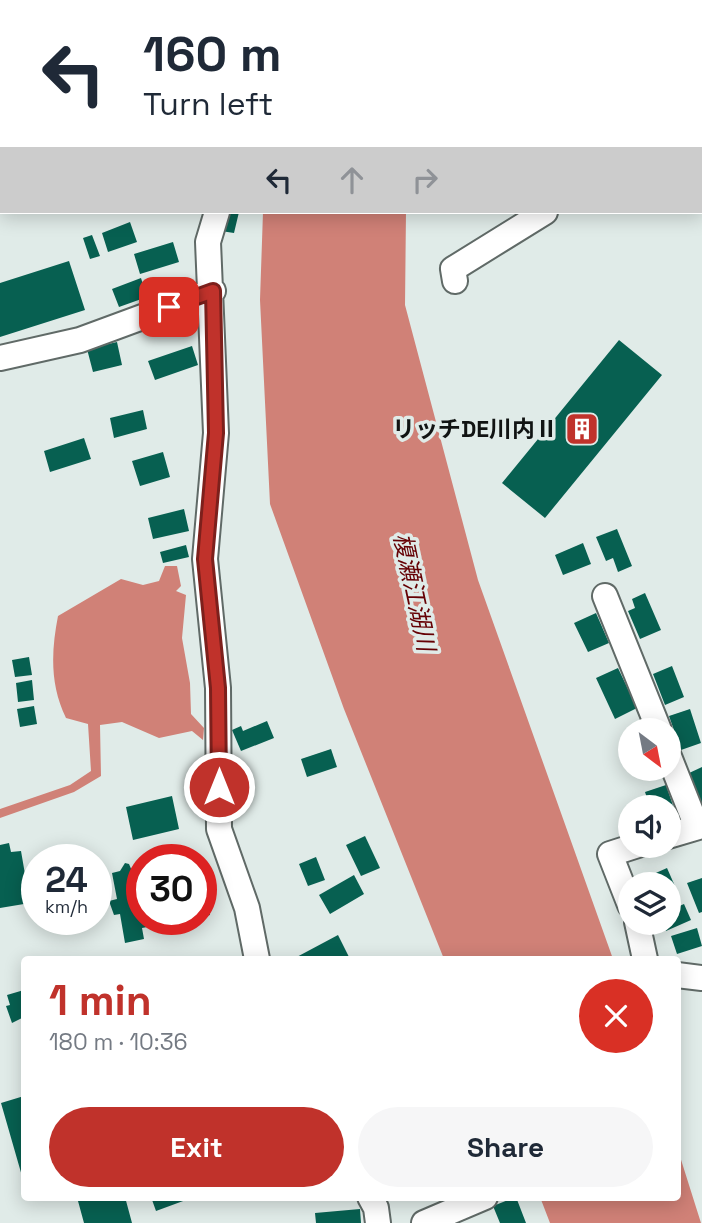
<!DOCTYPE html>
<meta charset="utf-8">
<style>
body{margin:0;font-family:"Space Grotesk","Noto Sans JP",sans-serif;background:#f6f6f7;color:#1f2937;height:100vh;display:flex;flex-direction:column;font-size:26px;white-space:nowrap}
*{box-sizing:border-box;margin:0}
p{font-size:23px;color:#747a83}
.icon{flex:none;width:38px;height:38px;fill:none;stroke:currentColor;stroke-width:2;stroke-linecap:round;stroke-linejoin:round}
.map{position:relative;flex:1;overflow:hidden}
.sheet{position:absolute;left:21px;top:956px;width:660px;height:245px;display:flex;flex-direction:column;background:#fff;border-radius:7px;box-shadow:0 4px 18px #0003}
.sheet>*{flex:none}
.guide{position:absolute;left:0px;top:0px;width:704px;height:214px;box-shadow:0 4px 18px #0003;background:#fff;color:#1f2937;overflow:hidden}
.needle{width:46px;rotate:148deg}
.controls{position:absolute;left:618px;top:718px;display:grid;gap:14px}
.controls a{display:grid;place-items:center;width:63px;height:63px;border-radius:50%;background:#fff;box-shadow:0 4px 18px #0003;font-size:35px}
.speed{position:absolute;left:21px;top:844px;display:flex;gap:14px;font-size:35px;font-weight:700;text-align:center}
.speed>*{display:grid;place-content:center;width:91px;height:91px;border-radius:50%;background:#fff;box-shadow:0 4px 18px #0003;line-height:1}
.speed small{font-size:18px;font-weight:400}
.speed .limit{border:10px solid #d22;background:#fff;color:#111}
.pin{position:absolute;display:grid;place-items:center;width:60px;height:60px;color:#fff;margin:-30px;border-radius:14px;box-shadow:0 4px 10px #0006}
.me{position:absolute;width:77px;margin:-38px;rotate:0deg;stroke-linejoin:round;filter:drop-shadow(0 0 5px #0008)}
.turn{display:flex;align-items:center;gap:24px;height:147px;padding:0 28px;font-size:32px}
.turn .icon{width:91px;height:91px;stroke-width:2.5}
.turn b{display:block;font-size:49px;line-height:60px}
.lanes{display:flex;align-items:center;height:66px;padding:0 28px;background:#0003;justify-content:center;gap:35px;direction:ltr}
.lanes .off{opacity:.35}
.round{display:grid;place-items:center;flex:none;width:74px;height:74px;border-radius:37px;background:#f6f6f7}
.headline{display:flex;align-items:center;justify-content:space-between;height:119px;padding:0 28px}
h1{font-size:42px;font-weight:700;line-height:52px;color:#c0322b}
.action{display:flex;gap:14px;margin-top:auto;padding:14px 28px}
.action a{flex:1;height:80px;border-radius:42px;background:#c0322b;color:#fff;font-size:28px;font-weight:700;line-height:80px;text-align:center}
.action a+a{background:#f6f6f7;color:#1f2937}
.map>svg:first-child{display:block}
.water{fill:#d08177}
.building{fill:#076051}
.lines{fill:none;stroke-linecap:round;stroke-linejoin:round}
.minor-casing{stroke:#606a67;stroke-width:28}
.minor{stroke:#fff;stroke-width:24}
.route-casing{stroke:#7d201c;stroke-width:18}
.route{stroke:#c0322b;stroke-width:12}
.labels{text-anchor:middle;stroke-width:7;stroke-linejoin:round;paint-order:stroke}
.poi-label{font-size:23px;font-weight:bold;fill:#111413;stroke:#e0ebe8;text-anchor:end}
.water-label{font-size:24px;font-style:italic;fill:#650004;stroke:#e0ebe8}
</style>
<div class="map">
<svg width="702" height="1223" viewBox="0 0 702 1223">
<rect width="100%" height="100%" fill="#e0ebe8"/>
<path class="water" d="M263,212H406L405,305L478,580L613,959H444L344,709L270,504L260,300Z
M165,566H177L181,586L176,591L186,595L182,638L190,683L191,714L204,728L203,740L192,731L159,738L122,722L100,725L101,776L74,792L0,818V809L70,785L91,771L88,724L66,718C50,685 51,652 58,616L121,579L143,585L159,581Z
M677,1147L701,1223H550L540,1197H677Z"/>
<path class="building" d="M225,212H239L234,233L221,231Z
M130,222L137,242L108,252L102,233Z
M92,235L100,256L90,259L83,238Z
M173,242L179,262L140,274L134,254Z
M69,261L85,310L0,337V283Z
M141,278L147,297L119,307L112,289Z
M619,340L662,375L545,518L502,483Z
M117,342L122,365L93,372L87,349Z
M192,346L198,365L155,380L148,361Z
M143,410L147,429L114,438L110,418Z
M84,438L91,459L50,472L44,451Z
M163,452L170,477L140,486L132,461Z
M184,509L189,531L153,539L148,518Z
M617,529L632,566L618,572L613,558L606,561L596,537Z
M583,543L591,564L563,575L555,555Z
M186,545L189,557L163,563L160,552Z
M645,593L661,630L640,639L628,611L635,608L632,599Z
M596,613L609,643L588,652L574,623Z
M29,657L32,675L15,677L12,660Z
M672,666L684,697L665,705L653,674Z
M618,668L637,708L615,719L596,678Z
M32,680L34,700L18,702L16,683Z
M34,706L37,724L20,727L17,709Z
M690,709L701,743L681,750L669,716Z
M267,721L274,738L241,751L232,730L241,726L243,731Z
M331,749L337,767L307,777L301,759Z
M702,767V804L687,774Z
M636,768H664L640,778Z
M666,785L677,817L668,820V807H650L645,792Z
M172,796L179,829L133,840L126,807Z
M365,836L380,868L361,876L346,845Z
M9,843L11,852L21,851L30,903L0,908V845Z
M316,857L325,880L308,886L299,864Z
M125,863L129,864L132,871L142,870V919L184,920L142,928L144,939L125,943L120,914L114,915L109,901L117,899L112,873L120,871Z
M667,868L678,893L668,897V884H653L649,876Z
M354,875L364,894L330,914L319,895Z
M702,878V912L699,913L687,883Z
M201,879L210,915L201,917Z
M684,904L691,920L666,931L662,922H668V911Z
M697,928L702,946L677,954L671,936Z
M338,935L350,959H293Z
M24,990V1017L12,1023L6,1006L10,1005L7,995Z
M24,1096V1183L1,1103Z
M90,1197H125L132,1223H84L78,1201Z
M151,1197H194L156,1211Z
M516,1197L526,1223H500L493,1206Z
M360,1209L361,1223H316L315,1213Z"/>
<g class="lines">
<defs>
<path id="minor" d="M323,2V0
M454,2L455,0
M217,212L208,242L216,433L205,559L218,688L219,829L247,908L257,959
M455,281L453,269L545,212
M0,358L80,340L213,291
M605,596L659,730
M668,754L697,827
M668,836L702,826
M630,905L610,854L638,845
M637,922L645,959
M677,975L702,978
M370,1197L376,1208L378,1223
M424,1223L485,1197"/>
</defs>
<use href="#minor" class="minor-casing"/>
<use href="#minor" class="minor"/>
</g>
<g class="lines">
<defs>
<path id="route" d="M169,307L213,291L216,433L205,559L218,688L219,787"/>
</defs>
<use href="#route" class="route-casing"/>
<use href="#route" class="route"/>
</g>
<defs>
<symbol id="building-square" viewBox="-11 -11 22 22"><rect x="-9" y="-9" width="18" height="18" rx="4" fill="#c0322b" stroke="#e0ebe8"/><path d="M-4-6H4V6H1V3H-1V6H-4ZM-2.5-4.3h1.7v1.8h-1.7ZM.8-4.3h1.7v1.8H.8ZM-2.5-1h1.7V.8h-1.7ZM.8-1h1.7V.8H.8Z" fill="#fff"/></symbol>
</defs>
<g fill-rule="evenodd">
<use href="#building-square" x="563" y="410" width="38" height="38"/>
</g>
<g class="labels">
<g class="poi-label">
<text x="558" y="437">リッチDE川内Ⅱ</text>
</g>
<g class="water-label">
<text transform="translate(414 592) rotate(78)" y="8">榎瀬江湖川</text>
</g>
</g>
</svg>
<div class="controls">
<a><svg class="needle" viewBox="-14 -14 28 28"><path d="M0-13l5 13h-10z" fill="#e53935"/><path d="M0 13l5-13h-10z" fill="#747a83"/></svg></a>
<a><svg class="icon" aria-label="sound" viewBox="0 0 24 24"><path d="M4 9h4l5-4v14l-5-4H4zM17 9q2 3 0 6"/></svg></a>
<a><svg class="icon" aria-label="layers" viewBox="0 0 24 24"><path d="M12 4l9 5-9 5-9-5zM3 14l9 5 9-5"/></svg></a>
</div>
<div class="speed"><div>24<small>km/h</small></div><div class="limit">30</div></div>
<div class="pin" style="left:169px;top:307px;background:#d93025"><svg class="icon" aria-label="arrive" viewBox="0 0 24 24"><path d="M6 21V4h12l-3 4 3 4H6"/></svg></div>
<svg class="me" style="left:219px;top:787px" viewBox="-20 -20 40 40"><circle r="17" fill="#c0322b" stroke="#fff" stroke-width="3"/><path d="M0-11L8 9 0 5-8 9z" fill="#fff"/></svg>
<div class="guide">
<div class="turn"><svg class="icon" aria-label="left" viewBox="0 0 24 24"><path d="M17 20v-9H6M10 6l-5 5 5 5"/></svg><div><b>160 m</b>Turn left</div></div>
<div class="lanes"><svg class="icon" aria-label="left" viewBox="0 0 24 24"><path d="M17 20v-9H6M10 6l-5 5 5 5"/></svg><svg class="icon off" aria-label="ahead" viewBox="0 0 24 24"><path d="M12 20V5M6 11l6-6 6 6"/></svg><svg class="icon off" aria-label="right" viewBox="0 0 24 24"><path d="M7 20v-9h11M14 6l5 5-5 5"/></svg></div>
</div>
<section class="sheet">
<div class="headline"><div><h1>1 min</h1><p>180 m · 10:36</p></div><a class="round" style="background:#d93025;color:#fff"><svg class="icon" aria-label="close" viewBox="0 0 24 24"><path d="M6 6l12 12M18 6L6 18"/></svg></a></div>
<div class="action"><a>Exit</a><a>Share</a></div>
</section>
</div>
